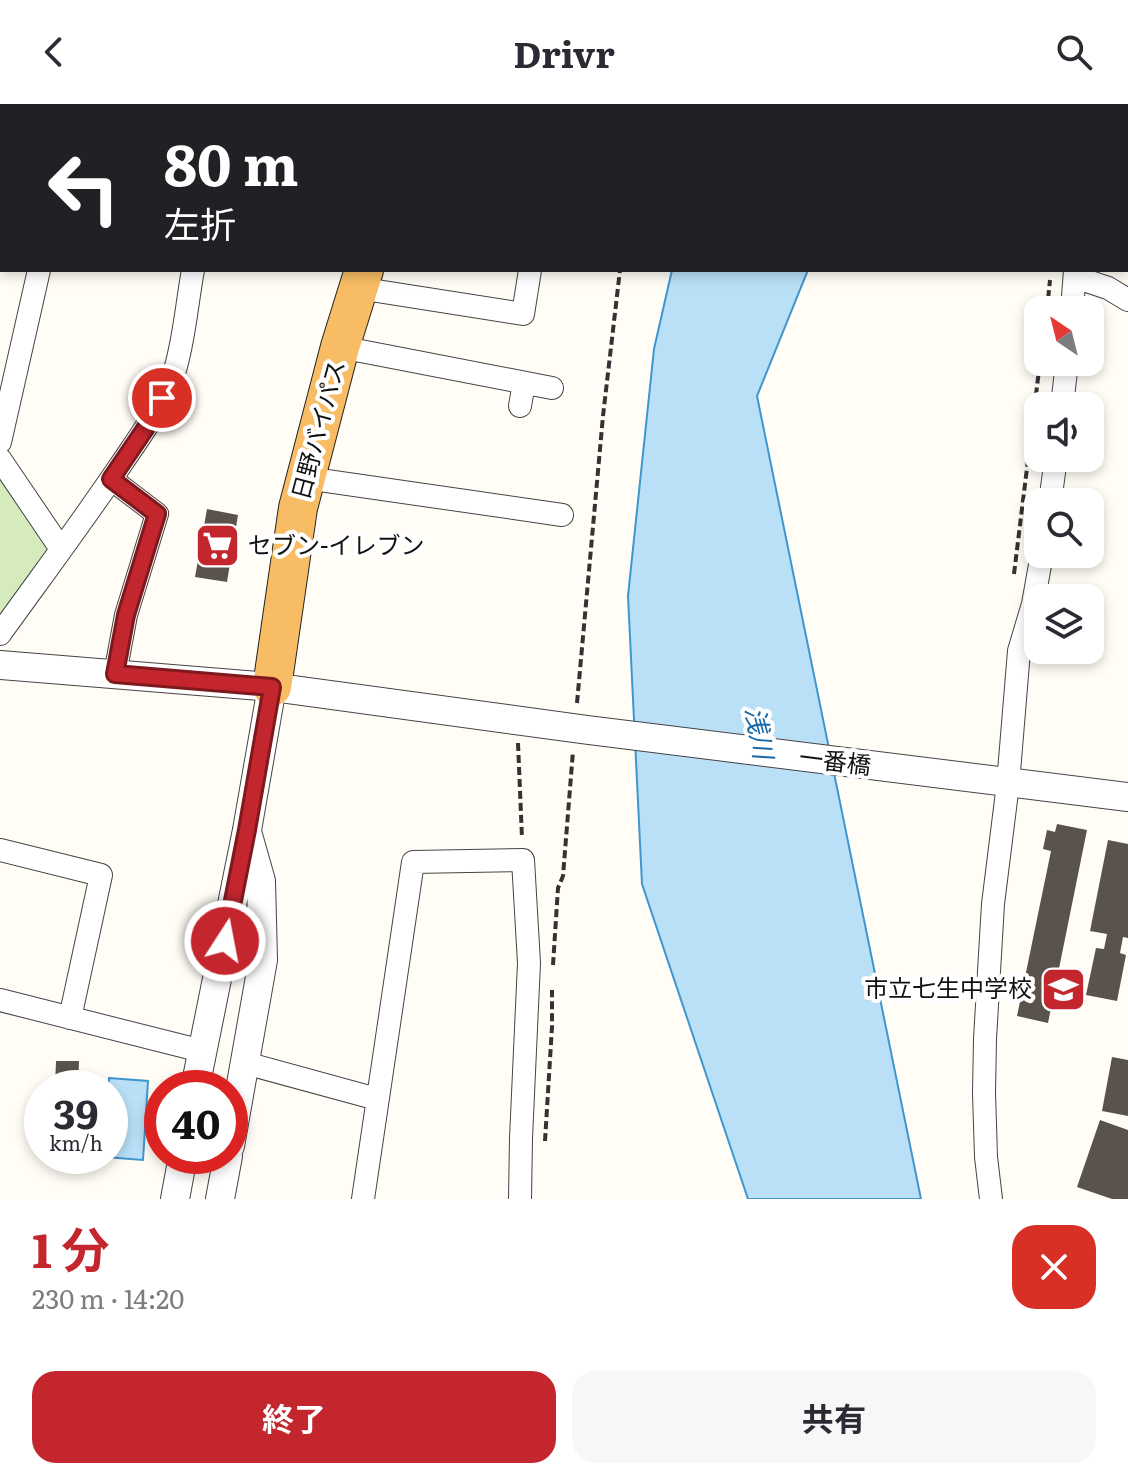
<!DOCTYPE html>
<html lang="ja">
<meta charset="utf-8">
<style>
body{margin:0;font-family:Literata,"Noto Sans JP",serif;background:#f7f7f7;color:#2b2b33;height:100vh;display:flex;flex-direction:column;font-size:30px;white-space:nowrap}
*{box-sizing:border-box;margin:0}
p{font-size:26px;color:#7c7c81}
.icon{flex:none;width:44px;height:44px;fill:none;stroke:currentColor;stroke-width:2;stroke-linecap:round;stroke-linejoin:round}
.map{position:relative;height:1095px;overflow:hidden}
.sheet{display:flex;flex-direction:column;background:#fff;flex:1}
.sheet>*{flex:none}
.top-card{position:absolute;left:0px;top:0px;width:1128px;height:168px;box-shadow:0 4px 12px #0003;background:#202124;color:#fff;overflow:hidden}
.needle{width:52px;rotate:325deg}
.tools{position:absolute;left:1024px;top:192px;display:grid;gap:16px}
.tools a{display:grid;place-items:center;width:80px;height:80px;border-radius:16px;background:#fff;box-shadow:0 4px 12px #0003;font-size:40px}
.speed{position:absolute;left:24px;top:966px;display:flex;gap:16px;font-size:40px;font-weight:700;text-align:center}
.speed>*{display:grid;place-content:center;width:104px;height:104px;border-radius:50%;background:#fff;box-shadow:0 4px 12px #0003;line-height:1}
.speed small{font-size:20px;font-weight:400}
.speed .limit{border:12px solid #d22;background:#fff;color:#111}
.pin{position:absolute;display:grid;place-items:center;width:68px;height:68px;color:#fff;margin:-34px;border:4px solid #fff;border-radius:50%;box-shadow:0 2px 8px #0007}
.me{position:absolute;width:88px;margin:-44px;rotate:11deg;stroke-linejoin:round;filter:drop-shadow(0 0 6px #0008)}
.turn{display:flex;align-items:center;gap:28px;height:168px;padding:0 32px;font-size:36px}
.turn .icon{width:104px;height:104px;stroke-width:2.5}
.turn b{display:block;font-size:56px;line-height:68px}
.round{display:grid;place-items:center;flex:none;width:84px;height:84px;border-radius:24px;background:#f7f7f7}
.headline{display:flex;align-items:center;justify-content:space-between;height:136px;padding:0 32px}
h1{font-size:48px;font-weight:700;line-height:60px;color:#c4262e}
.action{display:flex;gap:16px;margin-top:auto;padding:16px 32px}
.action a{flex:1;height:92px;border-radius:24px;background:#c4262e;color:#fff;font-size:32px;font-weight:700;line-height:92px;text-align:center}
.action a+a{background:#f7f7f7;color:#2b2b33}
header{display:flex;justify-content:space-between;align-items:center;height:104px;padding:0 32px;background:#fff;font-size:36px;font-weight:700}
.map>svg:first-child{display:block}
.green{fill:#d5ebbd}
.water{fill:#b9e0f7;stroke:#3f96cf;stroke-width:2}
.building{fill:#5a524d}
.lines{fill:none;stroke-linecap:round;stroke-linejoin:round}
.minor-casing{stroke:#444;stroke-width:24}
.tertiary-casing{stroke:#444;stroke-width:30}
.trunk-casing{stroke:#222;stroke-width:40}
.path{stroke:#333;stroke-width:4;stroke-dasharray:8 4;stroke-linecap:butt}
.minor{stroke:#fff;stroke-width:22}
.tertiary{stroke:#fff;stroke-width:28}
.trunk{stroke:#f7bc64;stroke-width:38}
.route-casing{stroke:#7f191e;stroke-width:20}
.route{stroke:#c4262e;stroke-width:14}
.labels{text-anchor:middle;stroke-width:8;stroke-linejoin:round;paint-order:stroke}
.street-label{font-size:24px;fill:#111;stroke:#fff}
.poi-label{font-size:24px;fill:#111;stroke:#fff;text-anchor:start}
.water-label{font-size:26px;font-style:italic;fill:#1768a6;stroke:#fff}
</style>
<header><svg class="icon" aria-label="back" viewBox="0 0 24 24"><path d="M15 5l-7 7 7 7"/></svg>Drivr<svg class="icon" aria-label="search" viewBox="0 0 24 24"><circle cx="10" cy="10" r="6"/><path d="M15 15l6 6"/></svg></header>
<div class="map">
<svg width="1128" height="1095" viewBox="0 0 1128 1095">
<rect width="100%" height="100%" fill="#fffdf5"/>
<path class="green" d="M0,355L61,445L0,530Z"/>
<path class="water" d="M672,166H808L757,292L921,1095H748L642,780L628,492L654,245Z
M109,974L148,977L143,1056L104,1053L110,1052Z"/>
<path class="building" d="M207,405L238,411L227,478L195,473Z
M1057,720L1087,726L1048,919L1017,912L1051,747L1043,745L1047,726L1055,728Z
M1108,736L1128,740V834L1123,833L1120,849L1126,851L1117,897L1086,891L1096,844L1104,845L1107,830L1090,827Z
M1112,953L1128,956V1012L1102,1007Z
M56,957H79L78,984H55Z
M1100,1016L1128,1026V1095H1112L1077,1083Z"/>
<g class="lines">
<defs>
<path id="minor" d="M167,0L175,2
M77,2V0
M221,2V0
M554,2L555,0
M1114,2L1115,0
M1126,62L1128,63
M1075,173L1108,184L1128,196
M358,184L523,210L530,166
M1072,206L1075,166
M340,243L552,284
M520,302L524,279
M1062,302L1067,258
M0,338L39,166
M0,355L61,445
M306,374L562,411
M111,375L157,410L126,511L115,570
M1050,398L1056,354
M0,530C41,473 83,417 122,359C141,331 163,301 174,269C184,239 187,198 193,166
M0,746L101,771L70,914
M0,896L202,947
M245,959L377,995
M363,1095L413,758L523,756L529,859L521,1034L520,1095
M991,1095L986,1053L984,989L985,935L993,800L1008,680L1019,547L1033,500L1042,450"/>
<path id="tertiary" d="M0,561L272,583L588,626L1128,693
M195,984L247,726L272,583
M230,1042L263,856L261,777L248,731
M175,1095L183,1052
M220,1095L228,1052"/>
<path id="trunk" d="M405,2V0
M272,583L298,404L340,243L364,166"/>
</defs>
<use href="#minor" class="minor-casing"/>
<use href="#tertiary" class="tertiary-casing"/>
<use href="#trunk" class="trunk-casing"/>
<path class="path" d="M627,0L628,2
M1088,2L1089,0
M1047,206L1050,176
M1014,470L1040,258
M577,599L603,312L620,166
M518,639L522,734
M553,861L558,784L563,772L573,647
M545,1037L552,923V886"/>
<use href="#minor" class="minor"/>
<use href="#tertiary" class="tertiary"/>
<use href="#trunk" class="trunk"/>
</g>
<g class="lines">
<defs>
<path id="route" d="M162,294L145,325L111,375L157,410L126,511L115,570L272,583L247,726L225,837"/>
</defs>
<use href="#route" class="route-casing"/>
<use href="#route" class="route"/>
</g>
<defs>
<symbol id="supermarket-square" viewBox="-11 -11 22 22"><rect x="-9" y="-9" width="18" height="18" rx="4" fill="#c4262e" stroke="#fff"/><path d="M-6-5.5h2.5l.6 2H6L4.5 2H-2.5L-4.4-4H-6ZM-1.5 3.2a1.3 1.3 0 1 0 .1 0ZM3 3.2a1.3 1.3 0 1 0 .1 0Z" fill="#fff"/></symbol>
<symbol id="school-square" viewBox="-11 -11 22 22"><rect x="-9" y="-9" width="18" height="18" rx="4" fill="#c4262e" stroke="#fff"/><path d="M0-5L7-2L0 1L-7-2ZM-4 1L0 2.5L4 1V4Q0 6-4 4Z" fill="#fff"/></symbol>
</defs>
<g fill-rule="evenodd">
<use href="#supermarket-square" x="192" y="416" width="51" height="51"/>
<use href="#school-square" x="1038" y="860" width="51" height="51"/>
</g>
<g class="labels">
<g class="street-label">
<text transform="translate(319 326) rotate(-75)" y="8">日野バイパス</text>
<text transform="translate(835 658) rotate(7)" y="8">一番橋</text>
</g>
<g class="poi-label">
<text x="248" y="450">セブン-イレブン</text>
<text x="1032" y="893" text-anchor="end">市立七生中学校</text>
</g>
<g class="water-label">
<text transform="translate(759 629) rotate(80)" y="9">浅川</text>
</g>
</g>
</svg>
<div class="tools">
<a><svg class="needle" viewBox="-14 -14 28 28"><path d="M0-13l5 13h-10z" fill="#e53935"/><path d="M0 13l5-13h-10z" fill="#7c7c81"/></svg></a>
<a><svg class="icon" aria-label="sound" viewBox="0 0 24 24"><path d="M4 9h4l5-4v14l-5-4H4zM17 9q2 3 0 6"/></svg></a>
<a><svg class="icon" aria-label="search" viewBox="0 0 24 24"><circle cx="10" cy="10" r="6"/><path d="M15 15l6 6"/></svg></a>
<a><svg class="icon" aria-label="layers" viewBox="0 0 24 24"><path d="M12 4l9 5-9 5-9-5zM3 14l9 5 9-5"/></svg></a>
</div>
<div class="speed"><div>39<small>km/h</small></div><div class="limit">40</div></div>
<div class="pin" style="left:162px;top:294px;background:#d93025"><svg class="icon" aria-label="arrive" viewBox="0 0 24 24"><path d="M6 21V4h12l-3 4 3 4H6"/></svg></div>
<svg class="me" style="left:225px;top:837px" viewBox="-20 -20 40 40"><circle r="17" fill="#c4262e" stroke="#fff" stroke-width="3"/><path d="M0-11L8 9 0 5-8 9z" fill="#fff"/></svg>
<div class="top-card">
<div class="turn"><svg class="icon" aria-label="left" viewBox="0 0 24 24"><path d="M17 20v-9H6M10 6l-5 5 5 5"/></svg><div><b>80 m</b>左折</div></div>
</div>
</div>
<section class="sheet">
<div class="headline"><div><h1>1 分</h1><p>230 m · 14:20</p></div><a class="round" style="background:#d93025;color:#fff"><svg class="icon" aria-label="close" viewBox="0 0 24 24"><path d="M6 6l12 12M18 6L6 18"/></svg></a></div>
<div class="action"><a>終了</a><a>共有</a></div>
</section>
